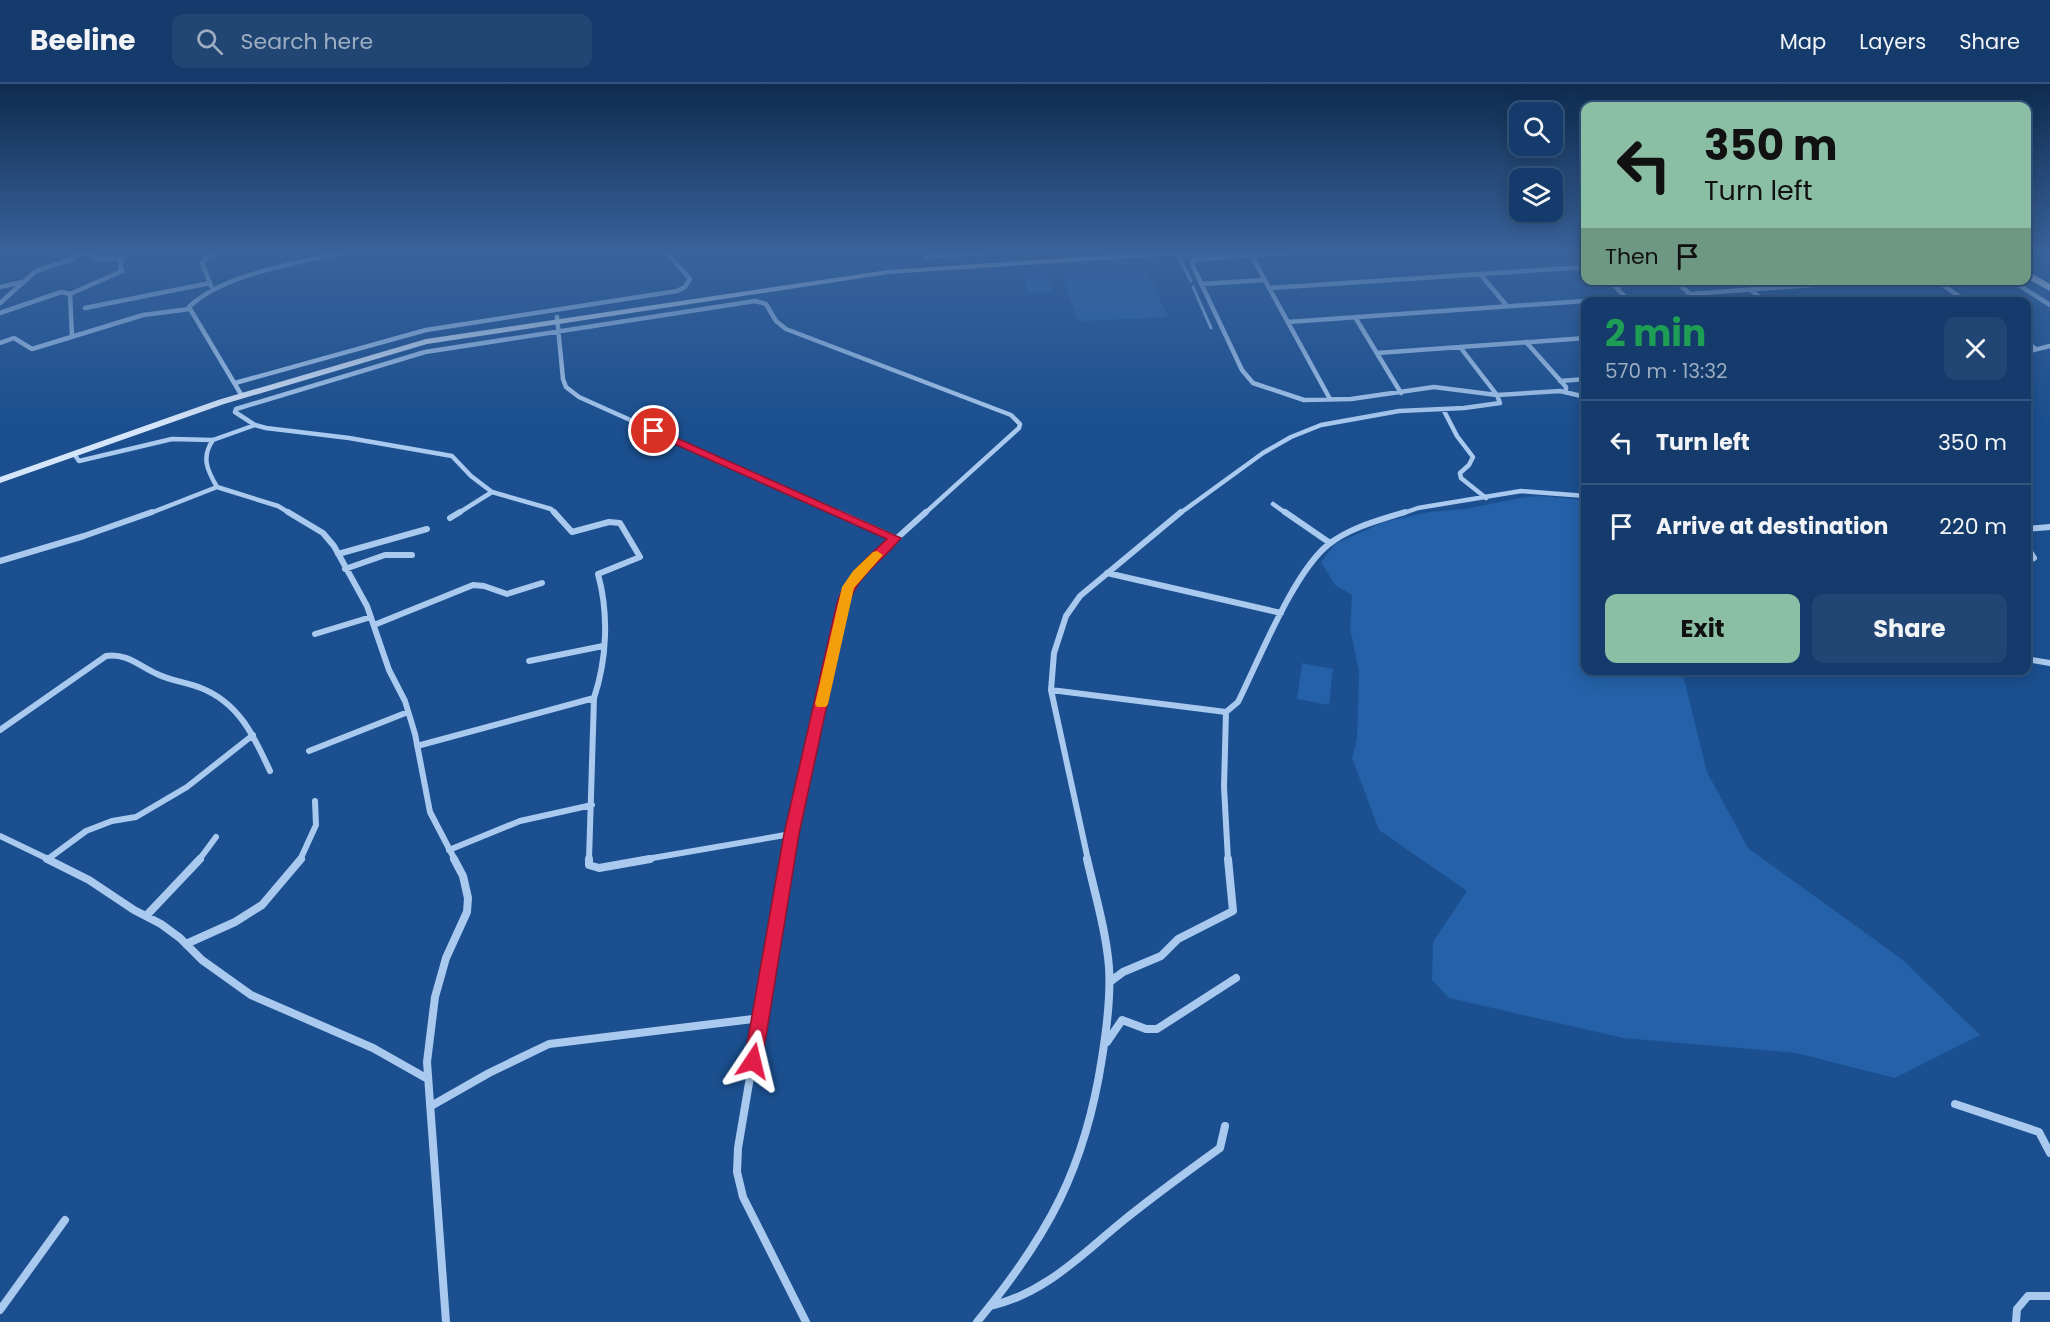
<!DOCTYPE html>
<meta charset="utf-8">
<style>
body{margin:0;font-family:Poppins,sans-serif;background:#214673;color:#f1f3f6;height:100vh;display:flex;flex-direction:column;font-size:22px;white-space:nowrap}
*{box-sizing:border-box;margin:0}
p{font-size:20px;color:#9dadc1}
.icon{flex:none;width:33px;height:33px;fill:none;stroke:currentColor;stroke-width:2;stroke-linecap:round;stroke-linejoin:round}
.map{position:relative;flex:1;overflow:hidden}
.drawer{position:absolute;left:1581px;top:213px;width:450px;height:378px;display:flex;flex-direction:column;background:#143b6b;border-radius:12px;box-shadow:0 3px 15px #0003,0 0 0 2px #33557e}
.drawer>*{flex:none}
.top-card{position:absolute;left:1581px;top:18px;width:450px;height:183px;border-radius:12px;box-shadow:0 3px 15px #0003,0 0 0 2px #33557e;background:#8abfa5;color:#111;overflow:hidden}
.controls{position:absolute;left:1509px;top:18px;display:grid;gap:12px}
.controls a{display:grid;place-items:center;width:54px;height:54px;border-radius:12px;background:#143b6b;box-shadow:0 3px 15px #0003,0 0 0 2px #33557e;font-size:30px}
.pin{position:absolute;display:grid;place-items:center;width:51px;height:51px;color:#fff;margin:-26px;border:3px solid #fff;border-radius:50%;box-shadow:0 2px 6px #0007}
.me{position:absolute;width:66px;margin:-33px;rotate:10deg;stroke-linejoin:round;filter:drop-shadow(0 0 4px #0008)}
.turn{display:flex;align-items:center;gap:21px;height:126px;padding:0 24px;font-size:27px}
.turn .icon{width:78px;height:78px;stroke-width:2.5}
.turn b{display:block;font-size:42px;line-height:51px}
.then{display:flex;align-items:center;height:57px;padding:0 24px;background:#0003;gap:12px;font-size:22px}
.round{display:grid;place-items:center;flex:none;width:63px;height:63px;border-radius:12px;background:#214673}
.summary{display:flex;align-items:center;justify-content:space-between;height:102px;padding:0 24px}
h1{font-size:36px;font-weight:700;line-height:45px;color:#1e9e55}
.primary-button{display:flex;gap:12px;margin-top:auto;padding:12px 24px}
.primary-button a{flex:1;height:69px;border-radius:12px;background:#8abfa5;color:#111;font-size:24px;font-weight:700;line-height:69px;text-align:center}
.primary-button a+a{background:#214673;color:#f1f3f6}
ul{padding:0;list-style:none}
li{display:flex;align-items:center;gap:18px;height:84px;padding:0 24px;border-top:2px solid #33557e}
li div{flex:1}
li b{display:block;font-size:22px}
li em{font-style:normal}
header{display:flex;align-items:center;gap:36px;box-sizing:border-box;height:84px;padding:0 30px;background:#143b6b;border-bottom:2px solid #33557e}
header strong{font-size:28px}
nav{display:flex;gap:33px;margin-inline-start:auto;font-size:21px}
.search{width:420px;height:54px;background:#214673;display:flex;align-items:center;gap:15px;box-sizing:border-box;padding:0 21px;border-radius:12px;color:#9dadc1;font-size:22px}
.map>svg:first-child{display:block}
.green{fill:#2461a8}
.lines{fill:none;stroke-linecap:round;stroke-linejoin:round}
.stream{stroke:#9cc4f0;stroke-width:3}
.street-far2{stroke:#a9c9ee;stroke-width:4.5}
.street-far1{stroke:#a9c9ee;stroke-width:6}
.street{stroke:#a9c9ee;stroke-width:8}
.secondary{fill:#d6e6fa;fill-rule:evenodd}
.primary{fill:#f0f6ff;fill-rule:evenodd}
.route{fill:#e11d48;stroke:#92132f;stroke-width:1.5}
.slow{fill:#f59e0b}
</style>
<header>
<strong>Beeline</strong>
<div class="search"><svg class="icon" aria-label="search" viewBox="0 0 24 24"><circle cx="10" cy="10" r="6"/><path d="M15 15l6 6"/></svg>Search here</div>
<nav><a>Map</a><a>Layers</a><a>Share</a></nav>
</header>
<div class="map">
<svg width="2050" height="1238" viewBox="0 0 2050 1238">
<rect width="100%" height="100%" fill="#1b4f8f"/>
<path class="green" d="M1142,175L1168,233L1083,237L1078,236L1058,179Z
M1048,189L1054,207L1028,209L1023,190Z
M1541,412L1585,416L1586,586L1682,587L1707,688L1748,764L1903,876L1980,951L1895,994L1796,969L1623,954L1449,914L1432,896L1433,858L1467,807L1379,746L1352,674L1357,655L1359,588L1350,544L1352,511L1335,501L1321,478L1335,460L1384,438L1429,428L1465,425L1520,414Z
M1302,579L1333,585L1329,621L1297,615Z"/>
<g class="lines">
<path class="stream" d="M1191,197L1178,172L1232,169
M1193,203L1211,244"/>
<path class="street-far2" d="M1295,168L1199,175L1193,177L1192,180L1242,286L1253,299L1304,316L1351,315L1434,303L1497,311L1560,307L1586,313
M1250,169L1330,315
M925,173L995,168
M1480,190L1507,222
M1609,196L1630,218
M1675,196L1698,218
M1936,196L1967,218
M2011,196L2050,221
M1201,200L1265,196
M211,202L202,179L212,168
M0,203L23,198
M1269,204L1586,183
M1751,206L1765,218
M1690,210L1880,196
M0,219L36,187L72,175L82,168
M85,224L210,199
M0,229L61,208L70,210
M557,233L563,295L566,303L579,313L840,430
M1355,233L1401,309
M1288,238L1626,214
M72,252L70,210L122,187L120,182L122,174L100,175L83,168
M1526,258L1566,303V308
M2026,258L2036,265
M0,259L14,254L32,265L143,231L190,225
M2026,268L2050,262
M1377,269L1586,254
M1560,297L1586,295
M235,299L426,246L677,207L685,203L690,195L666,168
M242,312L189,223C225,189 296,180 343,168
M1443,325L1457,352L1473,373L1469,381L1460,389L1461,394L1486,414
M213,356C201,373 207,386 217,403L278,422L291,430
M74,370L79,377L172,355L213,356L255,341
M1273,420L1287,430
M148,430L217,403
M457,430L492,408
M555,430L551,425L492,408L471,392L452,372L349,354L266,344L255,341L235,328L236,325L425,268L755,217L766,220L776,237L786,245L1011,331L1020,340L1019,344L924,430
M1179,430L1263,369L1291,353L1321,341L1399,327L1464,324L1500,319L1497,311L1460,263
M1401,430L1418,424L1521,407L1586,412"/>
<path class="street-far1" d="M288,428L323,449L334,462L367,522L389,586L405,617L415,650L430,728L455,776
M554,428L572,448L609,438L620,439L640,473L598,490C609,530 607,575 594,614L589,776
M837,428L895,454
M1285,428L1330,459
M450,434L460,428
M2026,445L2050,443
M2026,462L2034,474L2026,477
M338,470L427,445
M0,477L84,452L152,428
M345,485L385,471H412
M1107,489L1281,529
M374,541L473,501L484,502L507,510L542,499
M315,550L371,533
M2026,575L2050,579
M529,577L603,562
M1051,606L1226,628L1238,618C1259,576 1294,487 1329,460C1351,443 1380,436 1405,428
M1226,628L1224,703L1228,776
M0,646L106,572C127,569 139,582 157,590C171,597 187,598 201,604C239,619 254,652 270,687
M417,662L594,614
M309,667L408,628
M791,750L848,503L857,490L926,428
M0,752L50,776
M449,766L520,737L592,721
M48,775L86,747L112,737L136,733L187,703L253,651
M199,776L216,753
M300,776L316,741L315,717
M641,776L791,750
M787,776L791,750
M1088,776L1051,606L1054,569L1066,532L1080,512L1181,428"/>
<path class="street" d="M47,775L89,796L134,826L161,840L180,854L202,876L251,911L373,964L426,994
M589,775V781L599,784L650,775
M787,775L738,1064L737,1088L743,1113L806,1238
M146,832L200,775
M186,860L235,838L262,821L301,775
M1111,897L1123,888L1161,872L1178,855L1233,827L1228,775
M1107,958L1122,936L1146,945H1157L1236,894
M1955,1020L2039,1048L2050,1069
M431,1022L489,989L549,960L761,934
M990,1222C1045,1210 1082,1170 1124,1136C1155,1111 1188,1087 1220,1064L1225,1042
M0,1226L65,1136
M446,1238L427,978L435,913L446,874L467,828L468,814L463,792L454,775
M977,1238C1048,1152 1085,1085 1102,974C1107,943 1111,913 1109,883C1106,847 1095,810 1087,775
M2016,1238L2017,1225L2028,1212H2050"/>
<path class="secondary" d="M1152,168H1197L1193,170L888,190L427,260L224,320L0,399V393L218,316L426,255L888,186Z"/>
<path class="primary" d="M2026,186L2050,200V207L2026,194Z"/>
</g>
<linearGradient id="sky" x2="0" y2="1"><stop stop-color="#0f2b4f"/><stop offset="0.49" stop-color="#39639b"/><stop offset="1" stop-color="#39639b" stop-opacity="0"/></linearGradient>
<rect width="2050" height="342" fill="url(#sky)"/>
<path class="route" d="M654,344L901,454C883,477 858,490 849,519L799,750L762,977L760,983L753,986L747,983L744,977L784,750L837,519C846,491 866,475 887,455L650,349V345Z"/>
<path class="slow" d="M877,467L883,471L854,504L828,620L826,623H817L815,620L842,503L853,487L873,468Z"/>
</svg>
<div class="controls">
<a><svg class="icon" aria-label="search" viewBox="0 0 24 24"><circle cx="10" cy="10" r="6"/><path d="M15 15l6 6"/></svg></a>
<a><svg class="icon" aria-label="layers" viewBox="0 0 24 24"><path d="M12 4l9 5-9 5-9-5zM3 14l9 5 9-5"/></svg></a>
</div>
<div class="pin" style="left:654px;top:347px;background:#d93025"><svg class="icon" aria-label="arrive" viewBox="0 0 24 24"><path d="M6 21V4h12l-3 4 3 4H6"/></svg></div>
<svg class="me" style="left:753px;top:977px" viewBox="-20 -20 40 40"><path d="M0-17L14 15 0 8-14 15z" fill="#e11d48" stroke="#fff" stroke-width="4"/></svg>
<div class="top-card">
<div class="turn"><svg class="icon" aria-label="left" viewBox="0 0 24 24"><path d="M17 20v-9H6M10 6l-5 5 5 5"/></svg><div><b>350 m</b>Turn left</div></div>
<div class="then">Then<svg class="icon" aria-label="arrive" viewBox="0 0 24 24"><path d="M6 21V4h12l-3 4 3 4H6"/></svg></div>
</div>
<section class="drawer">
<div class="summary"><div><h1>2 min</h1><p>570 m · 13:32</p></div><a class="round"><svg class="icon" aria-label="close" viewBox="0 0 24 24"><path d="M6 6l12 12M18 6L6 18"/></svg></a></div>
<ul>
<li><svg class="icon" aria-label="left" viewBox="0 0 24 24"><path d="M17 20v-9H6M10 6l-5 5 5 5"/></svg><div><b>Turn left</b></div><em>350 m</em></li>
<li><svg class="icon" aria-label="arrive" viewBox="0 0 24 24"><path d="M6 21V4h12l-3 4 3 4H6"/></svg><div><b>Arrive at destination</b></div><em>220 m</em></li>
</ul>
<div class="primary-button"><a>Exit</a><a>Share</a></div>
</section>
</div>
